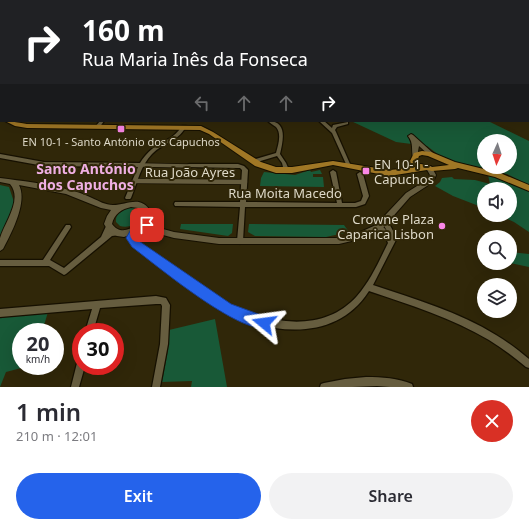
<!DOCTYPE html>
<meta charset="utf-8">
<style>
body{margin:0;font-family:"Noto Sans",sans-serif;background:#f2f2f3;color:#2b2b33;height:100vh;display:flex;flex-direction:column;font-size:15px;white-space:nowrap}
*{box-sizing:border-box;margin:0}
p{font-size:13px;color:#7c7c81}
.icon{flex:none;width:22px;height:22px;fill:none;stroke:currentColor;stroke-width:2;stroke-linecap:round;stroke-linejoin:round}
.map{position:relative;height:387px;overflow:hidden}
.panel{display:flex;flex-direction:column;background:#fff;flex:1}
.panel>*{flex:none}
.hud{position:absolute;left:0px;top:0px;width:529px;height:122px;box-shadow:0 4px 16px #0002;background:#202124;color:#fff;overflow:hidden}
.needle{width:26px;rotate:183deg}
.tools{position:absolute;left:477px;top:134px;display:grid;gap:8px}
.tools a{display:grid;place-items:center;width:40px;height:40px;border-radius:50%;background:#fff;box-shadow:0 4px 16px #0002;font-size:20px}
.speed{position:absolute;left:12px;top:323px;display:flex;gap:8px;font-size:20px;font-weight:700;text-align:center}
.speed>*{display:grid;place-content:center;width:52px;height:52px;border-radius:50%;background:#fff;box-shadow:0 4px 16px #0002;line-height:1}
.speed small{font-size:10px;font-weight:400}
.speed .limit{border:6px solid #d22;background:#fff;color:#111}
.pin{position:absolute;display:grid;place-items:center;width:34px;height:34px;color:#fff;margin:-17px;border-radius:8px;box-shadow:0 2px 6px #0006}
.me{position:absolute;width:44px;margin:-22px;rotate:286deg;stroke-linejoin:round;filter:drop-shadow(0 0 3px #0008)}
.turn{display:flex;align-items:center;gap:14px;height:84px;padding:0 16px;font-size:18px}
.turn .icon{width:52px;height:52px;stroke-width:2.5}
.turn b{display:block;font-size:28px;line-height:34px}
.lanes{display:flex;align-items:center;height:38px;padding:0 16px;background:#0003;justify-content:center;gap:20px;direction:ltr}
.lanes .off{opacity:.35}
.round{display:grid;place-items:center;flex:none;width:42px;height:42px;border-radius:21px;background:#f2f2f3}
.overview{display:flex;align-items:center;justify-content:space-between;height:68px;padding:0 16px}
h1{font-size:24px;font-weight:600;line-height:30px}
.button{display:flex;gap:8px;margin-top:auto;padding:8px 16px}
.button a{flex:1;height:46px;border-radius:24px;background:#2563eb;color:#fff;font-size:16px;font-weight:600;line-height:46px;text-align:center}
.button a+a{background:#f2f2f3;color:#2b2b33}
.map>svg:first-child{display:block}
.green{fill:#185937;fill-rule:evenodd}
.lines{fill:none;stroke-linecap:round;stroke-linejoin:round}
.pedestrian-far1-casing{stroke:#161000;stroke-width:5}
.pedestrian-casing{stroke:#161000;stroke-width:6}
.minor-casing{stroke:#161000;stroke-width:2.5}
.tertiary-casing{stroke:#161000;stroke-width:2}
.primary-casing{stroke:#161000;stroke-width:2}
.pedestrian-far1{stroke:#665d3f;stroke-width:3.5}
.pedestrian{stroke:#665d3f;stroke-width:4.5}
.minor{fill:#665d3f;fill-rule:evenodd}
.tertiary{fill:#665d3f;fill-rule:evenodd}
.primary{fill:#a07725;fill-rule:evenodd}
.route{fill:#2563eb;stroke:#184099}
.poi-dot{fill:#fa87e7;stroke:#302709;stroke-width:1.5}
.labels{text-anchor:middle;stroke-width:4;stroke-linejoin:round;paint-order:stroke}
.far-poi-label{font-size:11px;fill:#ded9c8;stroke:#302709}
.poi-label{font-size:13px;fill:#ded9c8;stroke:#302709;text-anchor:start}
.street-label{font-size:13px;fill:#ded9c8;stroke:#302709}
.neighbourhood-label{font-size:14px;font-weight:bold;fill:#efafe3;stroke:#302709}
</style>
<div class="map">
<svg width="529" height="387" viewBox="0 0 529 387">
<rect width="100%" height="100%" fill="#302709"/>
<path class="green" d="M351,121H488L529,141V185L507,174L444,159L427,146L396,142ZM484,141H510V167H484Z
M310,170L311,172L320,170L322,174H313V177H323L324,187L260,186L261,178L264,172L295,175Z
M480,173L494,176L529,190V232L514,222L499,215H510V189H484V208L453,196L435,186L440,182L442,178L452,177L454,179L475,180L490,184L488,175Z
M0,185L9,187L15,205L0,240Z
M128,208H135L140,211C144,223 129,229 120,226L116,222C115,215 121,211 128,208Z
M181,224H233L232,233L228,236L180,229Z
M249,224L344,225L349,232L326,237L255,236L248,232Z
M510,252L529,254V267L510,263Z
M48,312L42,332H21V366H29L6,372L0,387V316Z
M215,319L227,387H191L192,381L162,382L168,350L169,330Z"/>
<g class="lines">
<defs>
<path id="pedestrian-far1" d="M142,165L189,166"/>
<path id="pedestrian" d="M136,181L245,182"/>
<path id="minor" d="M0,73H1V75H0Z
M100,121H104L99,128H95V127Z
M268,121C288,121 283,141 280,154L286,163L289,170L288,171H284L282,163L277,156L254,163L252,161V160L276,153C278,145 282,134 276,127C273,125 270,123 268,121Z
M319,121H324L332,128L333,125L348,122V124L337,127L335,130L336,132L350,164V165L348,166L346,164L332,133Z
M182,126H186V127C176,143 164,142 152,154C141,165 137,183 131,198L130,199H126L125,198L138,167L44,166L0,158V154L44,162L140,163C143,158 147,153 152,149C164,140 174,139 182,126Z
M189,164H238L244,166L248,170L246,202L337,203L330,172L333,170L336,172L342,203H355L361,201L363,196L357,174L360,172L363,174L369,196L365,204L356,207H245L243,241L242,243L240,244L238,243L237,241L240,207L177,206H175L174,204L175,202H240L242,170L240,168H238L187,167L186,166L187,165Z
M383,220H387L397,238L373,285C415,299 459,312 496,335C508,342 518,350 529,359V368L526,367C514,357 502,348 489,340C452,318 410,305 369,291C342,333 294,336 250,322C241,319 232,316 224,312C214,307 204,298 194,291C174,276 153,261 133,246L128,238L129,236C133,235 135,239 137,242L229,306C271,323 323,334 357,296C371,280 379,261 388,243L386,238L376,227L377,225C381,224 384,228 387,231L382,222Z
M107,224H111L112,226L110,232L118,230L120,231L121,233L120,235L112,236L106,241L66,274L64,275L49,266H0V260H43L66,225H70L71,227L50,260L64,268L101,237Z
M156,296L166,298L170,305L168,344L160,387H152L160,344L162,306L161,304H156L100,308L93,332H85L92,309L0,317V309Z
M81,359V366H85L79,387H71L77,363L78,360Z
M366,377C382,377 398,378 412,384L413,387H390L377,386L352,387H320L321,384L324,383L345,379Z"/>
<path id="tertiary" d="M411,134L413,135L434,154L435,155L434,156H430L419,146L417,157H413C411,150 414,143 408,136Z
M427,166H431L436,175L433,182L410,197L382,229L360,239L339,244H219L174,238L152,232H137L124,237L117,236L109,232L104,224L107,216L111,210L101,208L66,194L19,185C28,202 11,234 3,249L0,251C0,246 0,241 0,238C5,222 23,199 10,184L0,182V178C22,181 45,183 66,189C75,191 84,194 92,198C99,201 105,205 113,205C127,205 141,194 151,212L149,218L145,226H152L174,232L219,238H339L356,234L376,225L406,193L428,179L430,175L426,168ZM131,207L138,208L143,212C140,226 122,238 112,224C114,214 122,209 131,207Z"/>
<path id="primary" d="M0,114H1V119H0Z
M5,121C13,121 19,123 27,124L201,126L213,132L261,162L276,167H292L333,161L389,170L401,169L409,163L414,153L422,151L431,152L455,162L500,173L529,185V191L495,177L458,168L455,169L432,171L427,170L389,176L333,165L292,173H276L255,166L209,134L200,130L27,128L15,126ZM422,155L428,156L449,165L432,167L421,164H418V167H413L416,164L419,156Z"/>
</defs>
<use href="#pedestrian-far1" class="pedestrian-far1-casing"/>
<use href="#pedestrian" class="pedestrian-casing"/>
<use href="#minor" class="minor-casing"/>
<use href="#tertiary" class="tertiary-casing"/>
<use href="#primary" class="primary-casing"/>
<use href="#pedestrian-far1" class="pedestrian-far1"/>
<use href="#pedestrian" class="pedestrian"/>
<use href="#minor" class="minor"/>
<use href="#tertiary" class="tertiary"/>
<use href="#primary" class="primary"/>
</g>
<linearGradient id="sky" x2="0" y2="1"><stop stop-color="#1a1505"/><stop offset="0.5" stop-color="#48473e"/><stop offset="1" stop-color="#48473e" stop-opacity="0"/></linearGradient>
<rect width="529" height="110" fill="url(#sky)"/>
<path class="route" d="M147,221L156,226L157,229L156,232L139,233L136,237L139,241L231,304L269,318L271,323L269,327C243,338 155,264 132,247L126,238L133,226L142,225L143,222Z"/>
<g class="poi-dot">
<rect x="117" y="125" width="8" height="8" rx="2"/>
<rect x="362" y="167" width="8" height="8" rx="2"/>
<circle cx="442" cy="226" r="4"/>
</g>
<g class="labels">
<g class="far-poi-label">
<text x="121" y="146">EN 10-1 - Santo António dos Capuchos</text>
</g>
<g class="poi-label">
<text x="374" y="169">EN 10-1 -<tspan x="374" dy="15">Capuchos</tspan></text>
<text x="434" y="224" text-anchor="end">Crowne Plaza<tspan x="434" dy="15">Caparica Lisbon</tspan></text>
</g>
<g class="street-label">
<text x="190" y="177">Rua João Ayres</text>
<text x="285" y="198">Rua Moita Macedo</text>
</g>
<g class="neighbourhood-label">
<text x="86" y="174">Santo António<tspan x="86" dy="16">dos Capuchos</tspan></text>
</g>
</g>
</svg>
<div class="tools">
<a><svg class="needle" viewBox="-14 -14 28 28"><path d="M0-13l5 13h-10z" fill="#e53935"/><path d="M0 13l5-13h-10z" fill="#7c7c81"/></svg></a>
<a><svg class="icon" aria-label="sound" viewBox="0 0 24 24"><path d="M4 9h4l5-4v14l-5-4H4zM17 9q2 3 0 6"/></svg></a>
<a><svg class="icon" aria-label="search" viewBox="0 0 24 24"><circle cx="10" cy="10" r="6"/><path d="M15 15l6 6"/></svg></a>
<a><svg class="icon" aria-label="layers" viewBox="0 0 24 24"><path d="M12 4l9 5-9 5-9-5zM3 14l9 5 9-5"/></svg></a>
</div>
<div class="speed"><div>20<small>km/h</small></div><div class="limit">30</div></div>
<div class="pin" style="left:147px;top:225px;background:#d93025"><svg class="icon" aria-label="arrive" viewBox="0 0 24 24"><path d="M6 21V4h12l-3 4 3 4H6"/></svg></div>
<svg class="me" style="left:264px;top:323px" viewBox="-20 -20 40 40"><path d="M0-17L14 15 0 8-14 15z" fill="#2563eb" stroke="#fff" stroke-width="4"/></svg>
<div class="hud">
<div class="turn"><svg class="icon" aria-label="right" viewBox="0 0 24 24"><path d="M7 20v-9h11M14 6l5 5-5 5"/></svg><div><b>160 m</b>Rua Maria Inês da Fonseca</div></div>
<div class="lanes"><svg class="icon off" aria-label="left" viewBox="0 0 24 24"><path d="M17 20v-9H6M10 6l-5 5 5 5"/></svg><svg class="icon off" aria-label="ahead" viewBox="0 0 24 24"><path d="M12 20V5M6 11l6-6 6 6"/></svg><svg class="icon off" aria-label="ahead" viewBox="0 0 24 24"><path d="M12 20V5M6 11l6-6 6 6"/></svg><svg class="icon" aria-label="right" viewBox="0 0 24 24"><path d="M7 20v-9h11M14 6l5 5-5 5"/></svg></div>
</div>
</div>
<section class="panel">
<div class="overview"><div><h1>1 min</h1><p>210 m · 12:01</p></div><a class="round" style="background:#d93025;color:#fff"><svg class="icon" aria-label="close" viewBox="0 0 24 24"><path d="M6 6l12 12M18 6L6 18"/></svg></a></div>
<div class="button"><a>Exit</a><a>Share</a></div>
</section>
